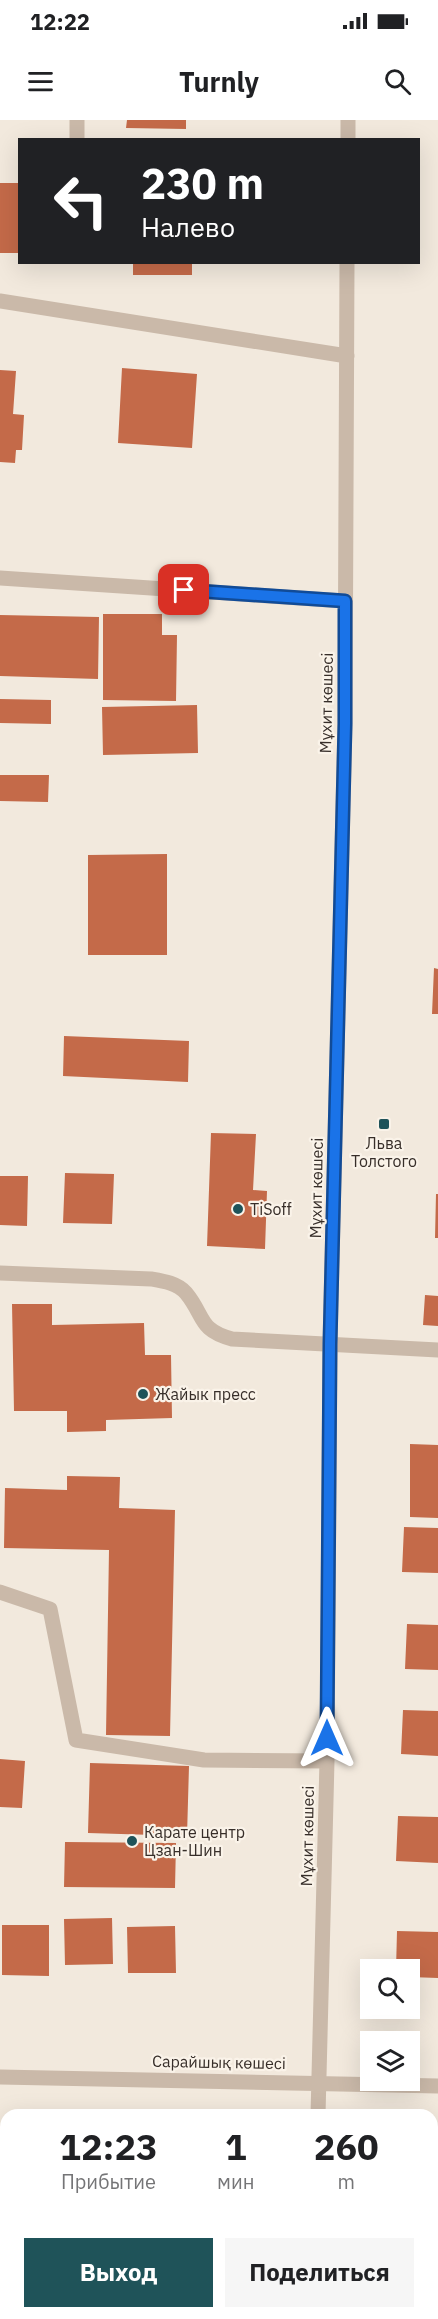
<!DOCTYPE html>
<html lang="ru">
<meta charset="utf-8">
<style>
body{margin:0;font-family:"IBM Plex Sans",sans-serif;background:#f6f6f6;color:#202124;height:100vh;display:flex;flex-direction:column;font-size:22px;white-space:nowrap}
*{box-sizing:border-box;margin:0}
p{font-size:20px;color:#757577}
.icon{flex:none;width:33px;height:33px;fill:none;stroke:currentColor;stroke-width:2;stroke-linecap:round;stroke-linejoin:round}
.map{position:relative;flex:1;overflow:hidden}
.sheet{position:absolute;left:0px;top:1989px;width:438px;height:210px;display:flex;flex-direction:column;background:#fff;border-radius:18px 18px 0 0;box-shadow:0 6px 24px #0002}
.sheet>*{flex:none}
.hud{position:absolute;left:18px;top:18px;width:402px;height:126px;border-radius:0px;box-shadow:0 6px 24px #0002;background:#202124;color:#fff;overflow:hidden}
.controls{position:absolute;left:360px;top:1839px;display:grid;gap:12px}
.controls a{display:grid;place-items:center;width:60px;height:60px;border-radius:0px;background:#fff;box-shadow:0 6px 24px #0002;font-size:30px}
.pin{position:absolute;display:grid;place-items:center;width:51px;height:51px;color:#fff;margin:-26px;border-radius:12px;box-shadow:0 3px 9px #0006}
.me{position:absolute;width:66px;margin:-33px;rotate:0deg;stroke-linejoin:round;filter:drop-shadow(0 0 4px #0008)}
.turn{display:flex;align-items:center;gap:21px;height:126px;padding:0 24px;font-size:27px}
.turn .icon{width:78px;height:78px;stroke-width:2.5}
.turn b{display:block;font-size:42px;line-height:51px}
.eta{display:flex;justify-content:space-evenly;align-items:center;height:102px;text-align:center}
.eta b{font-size:36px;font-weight:700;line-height:42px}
.cta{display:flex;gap:12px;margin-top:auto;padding:12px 24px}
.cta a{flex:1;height:69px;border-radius:0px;background:#1f5359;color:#fff;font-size:24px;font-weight:700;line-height:69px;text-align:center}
.cta a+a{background:#f6f6f6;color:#202124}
.status{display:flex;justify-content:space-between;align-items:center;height:42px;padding:0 30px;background:#fff;direction:ltr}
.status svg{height:16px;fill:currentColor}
header{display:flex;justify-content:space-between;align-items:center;height:78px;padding:0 24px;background:#fff;font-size:27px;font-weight:700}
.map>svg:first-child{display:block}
.building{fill:#c46a49}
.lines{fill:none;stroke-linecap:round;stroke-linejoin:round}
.minor{stroke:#cab9a9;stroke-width:15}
.route-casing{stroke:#114b97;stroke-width:15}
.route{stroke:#1a73e8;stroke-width:10}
.poi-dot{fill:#1f5359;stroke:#faf3e9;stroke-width:2}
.labels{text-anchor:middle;stroke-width:4.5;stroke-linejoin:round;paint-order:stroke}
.street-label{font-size:16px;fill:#372e29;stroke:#faf3e9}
.poi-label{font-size:16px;fill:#372e29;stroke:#faf3e9;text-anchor:start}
</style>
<div class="status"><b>12:22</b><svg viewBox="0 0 49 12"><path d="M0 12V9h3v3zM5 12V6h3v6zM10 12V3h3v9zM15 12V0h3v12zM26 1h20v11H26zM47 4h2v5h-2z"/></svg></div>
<header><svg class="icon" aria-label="menu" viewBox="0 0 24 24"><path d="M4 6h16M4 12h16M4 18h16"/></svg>Turnly<svg class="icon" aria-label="search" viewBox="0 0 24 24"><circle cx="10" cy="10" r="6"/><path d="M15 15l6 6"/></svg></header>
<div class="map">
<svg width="438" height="2199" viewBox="0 0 438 2199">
<rect width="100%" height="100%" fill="#f2e9dd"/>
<path class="building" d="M127,0H186V9L126,8Z
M0,63H20V133H0Z
M133,142H192V155H133Z
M122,248L197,254L192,328L118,323Z
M0,250L16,251L13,294L24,295L22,330H16L15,343L0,342Z
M103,494H162V515H177L176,581L103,580Z
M0,495L99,497L98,559L0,556Z
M0,579L51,580V604L0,603Z
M197,585L198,633L103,635L102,587Z
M0,655H49L48,682L0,681Z
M167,734V835H88V735Z
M434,848L438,849V894H432Z
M64,916L189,921L188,962L63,956Z
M211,1013L256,1014L253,1070L267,1071L265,1129L207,1126Z
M65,1053L114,1054L112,1104L63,1103Z
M0,1056H28L27,1106L0,1105Z
M436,1074H438V1118H435Z
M425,1175L438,1176V1206L423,1205Z
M12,1184H52V1205L144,1203L145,1235H171L172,1298L106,1300V1311L67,1312V1291H14Z
M410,1324L438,1325V1398L410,1397Z
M67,1356L120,1357L119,1388L175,1390L170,1616L106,1615L109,1430L4,1428L5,1368L67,1370Z
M404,1407L438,1408V1453L402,1452Z
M407,1504L438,1505V1550L405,1549Z
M403,1590L438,1591V1636L401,1634Z
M0,1639L25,1641L22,1688L0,1687Z
M90,1643L189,1646L187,1716L88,1713Z
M398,1696L438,1697V1743L396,1741Z
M65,1722L176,1723L175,1768L64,1767Z
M112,1798L113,1844L65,1845L64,1799Z
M2,1805H49V1856L2,1855Z
M175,1806L176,1853H128L127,1807Z
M397,1811L438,1812V1858L410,1857V1850H396Z
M0,2070H6V2125H0Z
M432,2115H438V2169H432Z
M432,2182H438V2199H416V2193H432Z"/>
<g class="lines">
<path class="minor" d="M77,0V20
M348,20V0
M0,181L347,236
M0,458L345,481
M0,1153L151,1159C163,1161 177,1163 186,1173C205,1196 198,1210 232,1219L438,1230
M0,1472L50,1489L76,1620L204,1640L327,1641
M0,1957L438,1966
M318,1995L327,1641L330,1224L345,604L347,142
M311,2199L312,2193"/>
</g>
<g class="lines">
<defs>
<path id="route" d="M184,470L345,481V604L330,1224L327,1618"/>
</defs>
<use href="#route" class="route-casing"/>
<use href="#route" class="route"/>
</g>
<g class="poi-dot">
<rect x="378" y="998" width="12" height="12" rx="3"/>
<circle cx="238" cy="1089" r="6"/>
<circle cx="143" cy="1274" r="6"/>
<circle cx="132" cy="1721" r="6"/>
</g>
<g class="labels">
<g class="street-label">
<text transform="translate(326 583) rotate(-89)" y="6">Мұхит көшесі</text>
<text transform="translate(316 1068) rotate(-89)" y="6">Мұхит көшесі</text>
<text transform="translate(307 1716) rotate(-89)" y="6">Мұхит көшесі</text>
<text transform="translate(219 1942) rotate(1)" y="6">Сарайшық көшесі</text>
</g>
<g class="poi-label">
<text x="384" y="1029" text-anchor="middle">Льва<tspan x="384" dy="18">Толстого</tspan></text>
<text x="250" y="1095">TiSoff</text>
<text x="155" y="1280">Жайык пресс</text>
<text x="144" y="1718">Карате центр<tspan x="144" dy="18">Цзан-Шин</tspan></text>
</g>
</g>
</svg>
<div class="controls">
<a><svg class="icon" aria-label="search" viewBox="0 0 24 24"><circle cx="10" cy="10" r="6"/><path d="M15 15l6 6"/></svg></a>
<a><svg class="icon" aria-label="layers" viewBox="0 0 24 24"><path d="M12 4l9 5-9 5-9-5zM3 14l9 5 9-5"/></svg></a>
</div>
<div class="pin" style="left:184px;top:470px;background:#d93025"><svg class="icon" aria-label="arrive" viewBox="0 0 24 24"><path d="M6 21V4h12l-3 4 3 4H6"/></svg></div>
<svg class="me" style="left:327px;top:1618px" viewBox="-20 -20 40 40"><path d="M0-17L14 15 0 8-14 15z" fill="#1a73e8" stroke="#fff" stroke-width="4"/></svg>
<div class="hud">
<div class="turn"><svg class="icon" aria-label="left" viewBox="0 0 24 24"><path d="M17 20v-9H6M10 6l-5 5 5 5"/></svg><div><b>230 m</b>Налево</div></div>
</div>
<section class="sheet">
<div class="eta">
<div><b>12:23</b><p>Прибытие</p></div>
<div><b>1</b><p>мин</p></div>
<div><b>260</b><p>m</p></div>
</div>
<div class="cta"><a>Выход</a><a>Поделиться</a></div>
</section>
</div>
